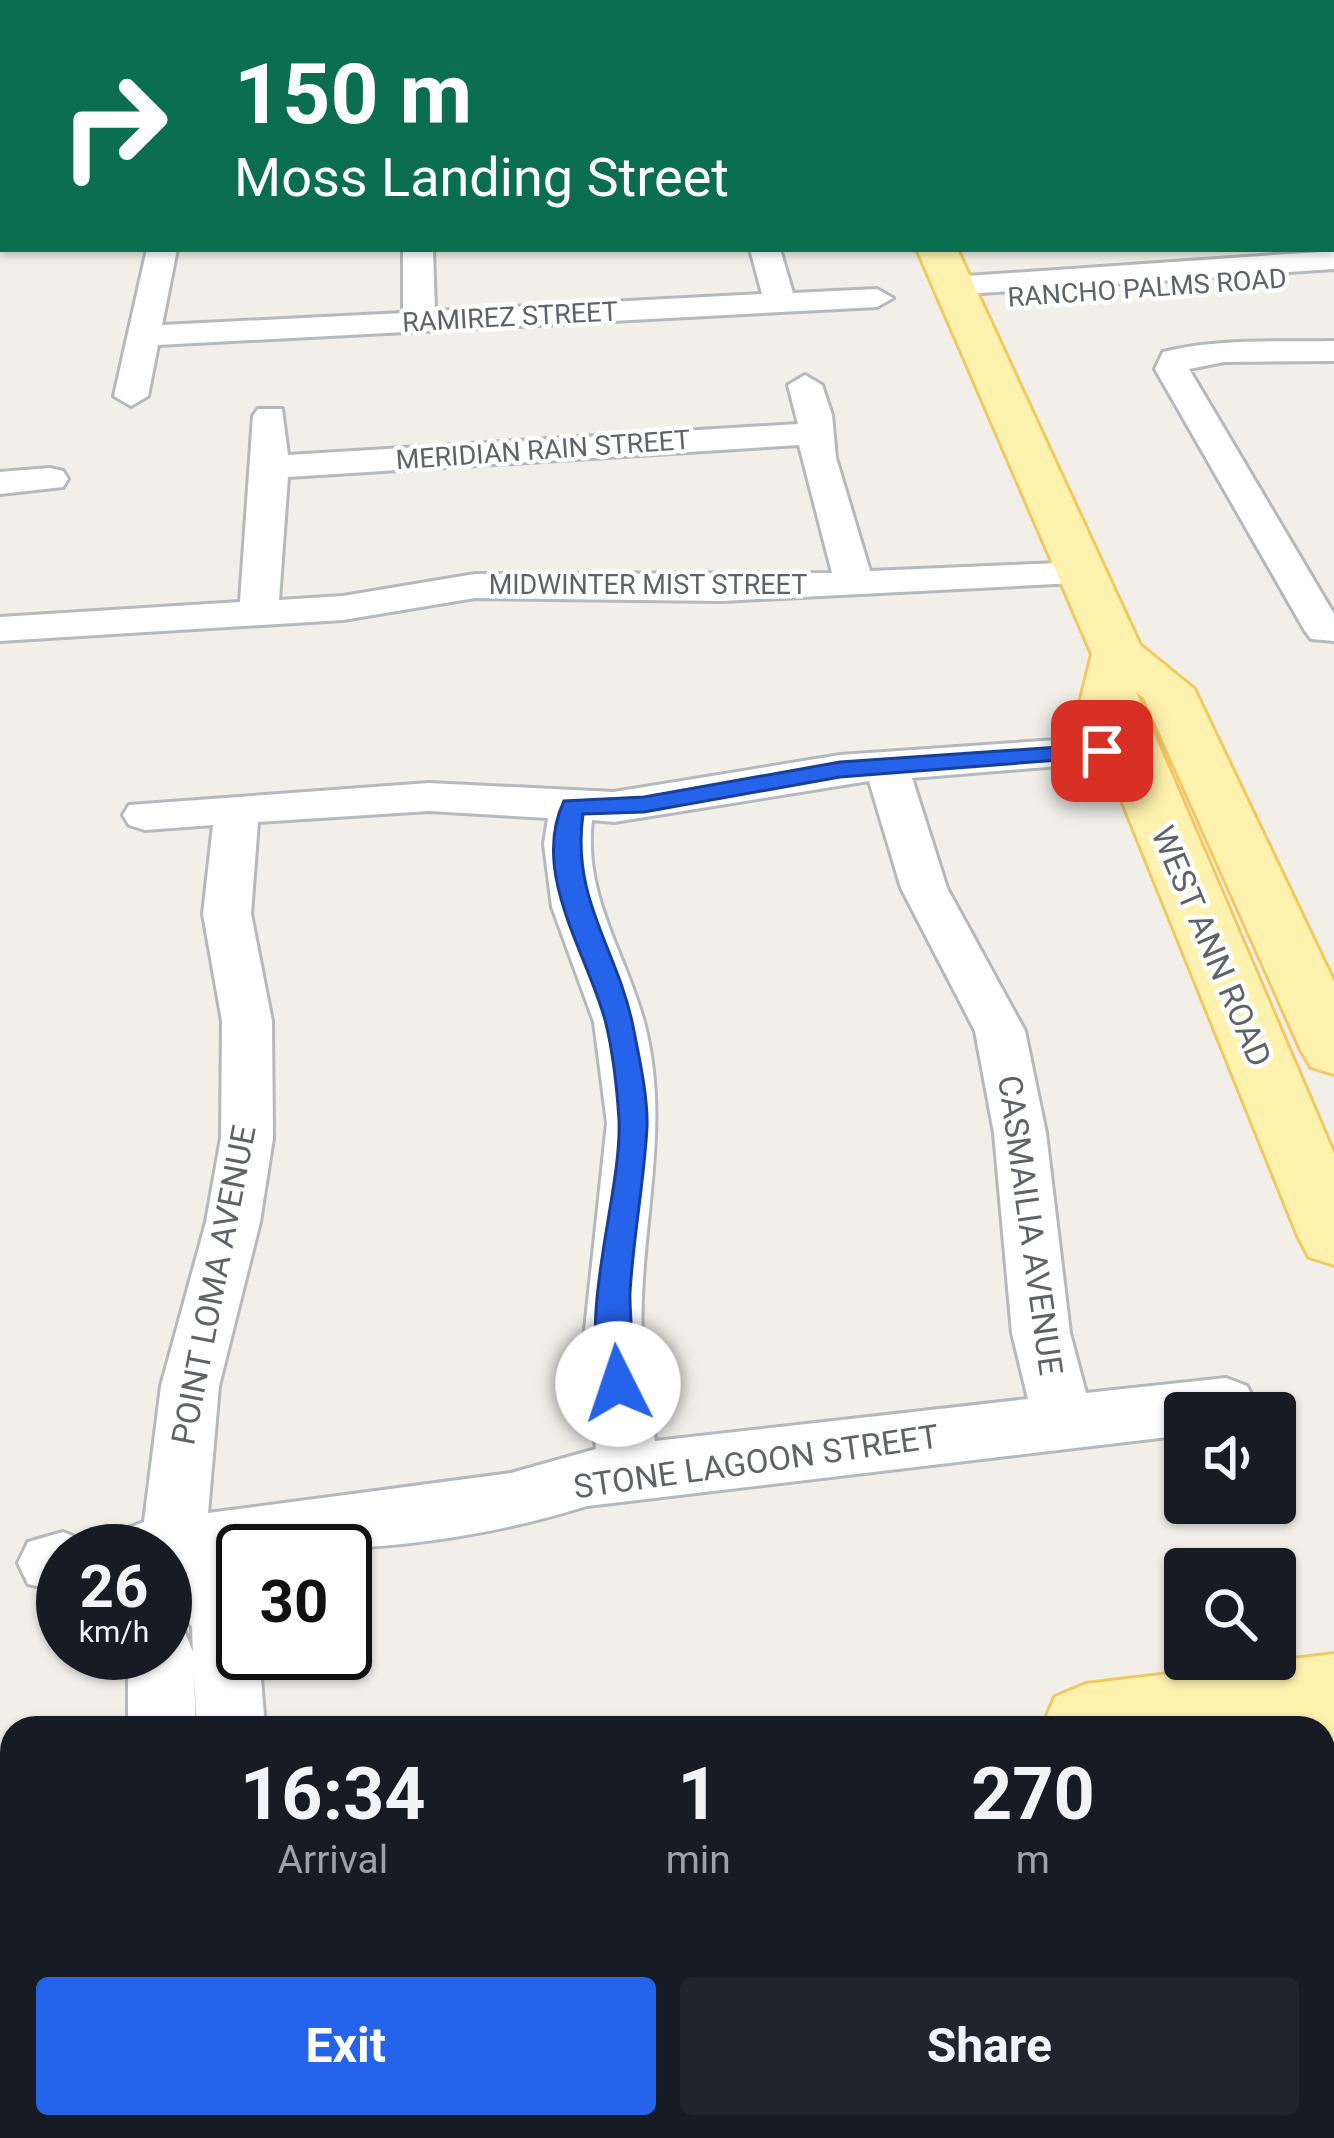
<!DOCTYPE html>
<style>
body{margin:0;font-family:Roboto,sans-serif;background:#20242c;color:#f1f3f6;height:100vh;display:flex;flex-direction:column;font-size:45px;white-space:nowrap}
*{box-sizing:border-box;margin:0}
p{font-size:39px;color:#9ea1a6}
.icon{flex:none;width:66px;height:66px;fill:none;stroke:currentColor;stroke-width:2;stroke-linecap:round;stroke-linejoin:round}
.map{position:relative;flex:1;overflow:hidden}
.details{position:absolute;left:0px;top:1716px;width:1335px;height:423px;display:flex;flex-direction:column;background:#171b24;border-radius:36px 36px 0 0;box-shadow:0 3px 9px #0004}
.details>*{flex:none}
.guide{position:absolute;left:0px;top:0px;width:1335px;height:252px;box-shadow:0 3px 9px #0004;background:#0b6e4f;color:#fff;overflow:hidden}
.buttons{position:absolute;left:1164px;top:1392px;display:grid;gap:24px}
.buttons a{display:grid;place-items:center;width:132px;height:132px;border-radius:12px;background:#171b24;box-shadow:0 3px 9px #0004;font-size:60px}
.speed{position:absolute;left:36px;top:1524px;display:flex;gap:24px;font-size:60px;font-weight:700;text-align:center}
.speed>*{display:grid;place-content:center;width:156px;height:156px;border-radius:50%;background:#171b24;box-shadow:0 3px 9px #0004;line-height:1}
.speed small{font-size:30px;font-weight:400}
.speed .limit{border:6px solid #111;border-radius:18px;background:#fff;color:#111}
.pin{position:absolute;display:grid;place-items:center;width:102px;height:102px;color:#fff;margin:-51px;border-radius:24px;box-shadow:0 6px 18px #0006}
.me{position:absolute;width:132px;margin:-66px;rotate:356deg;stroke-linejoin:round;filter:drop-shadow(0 0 9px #0008)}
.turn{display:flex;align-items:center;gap:42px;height:252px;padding:0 36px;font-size:54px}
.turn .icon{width:156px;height:156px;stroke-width:2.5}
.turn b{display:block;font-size:84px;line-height:102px}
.eta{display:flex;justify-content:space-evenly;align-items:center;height:204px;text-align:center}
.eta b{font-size:72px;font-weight:700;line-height:84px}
.primary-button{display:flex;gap:24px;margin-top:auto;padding:24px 36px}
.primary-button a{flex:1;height:138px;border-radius:12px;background:#2563eb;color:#fff;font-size:48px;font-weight:700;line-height:138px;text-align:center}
.primary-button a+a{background:#20242c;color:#f1f3f6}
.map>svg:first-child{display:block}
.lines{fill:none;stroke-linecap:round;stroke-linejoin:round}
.minor-casing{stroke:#b5b8bc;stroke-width:6}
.major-casing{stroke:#f2c960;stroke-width:6}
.minor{fill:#fff;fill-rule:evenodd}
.major{fill:#fff2af;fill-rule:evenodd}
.route{fill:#2563eb;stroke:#184099;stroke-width:3}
.labels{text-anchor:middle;stroke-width:9;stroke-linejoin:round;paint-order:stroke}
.far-street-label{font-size:27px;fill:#5f6368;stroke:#fff}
.street-label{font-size:33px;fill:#5f6368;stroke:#fff}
</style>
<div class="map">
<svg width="1334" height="2138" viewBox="0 0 1334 2138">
<rect width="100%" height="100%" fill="#f1efe8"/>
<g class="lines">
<defs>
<path id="minor" d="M397,0H421V3H397Z
M680,0H704V3H680Z
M952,0H976L977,3H953Z
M1117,0H1141L1143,3H1119Z
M1294,0H1318L1320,3H1296Z
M1332,23H1334V40H1332Z
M3,52V74L0,75V53Z
M1334,63V81L1332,82V64Z
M1332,191L1334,192V211L1332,210Z
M147,249H177L162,325L403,313V249H433L435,311L762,294L750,249H780L793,293L877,289L893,298L877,307L158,345L148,396L131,406L114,396Z
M1334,251V269L953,295L937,286L953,277Z
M1334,341V361L1224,362L1189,369L1334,614V641L1311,639L1305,631L1155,369L1163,352C1219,338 1277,342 1334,341Z
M805,375L822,385L832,415L836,458L870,571L1082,562L1096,566L1101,574L1096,582L722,601L475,598L343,620L0,641V617L240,602L253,416L258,409H282L288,455L798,424L788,385ZM799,445L832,573L475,574L343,596L279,600L288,477Z
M50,468L63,471L68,479L63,487L0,494V472Z
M1129,735L1144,739L1150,749L1144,759L912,778L947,888L1025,1031L1046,1133L1070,1333L1086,1393L1226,1378L1247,1386L1256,1404L1251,1413H1185V1435L587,1506C468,1543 365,1551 243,1551V1567L227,1569L243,1591V1653H259L265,1728H197L194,1673L196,1728H128V1653H165V1623L184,1630L193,1652L192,1627L175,1602L165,1606V1551H113L123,1530L144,1522L161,1386L206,1222L221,1138L222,1021L203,914L213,825L145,830L129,825L123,815L129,805L429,783L614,792L840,755ZM869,781L901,888L975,1031L994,1133L1012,1333L1028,1399L655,1441C651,1408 644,1374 642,1341C637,1233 673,1130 644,1022C625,952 583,896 592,820L614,822ZM429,811L548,818L544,844L552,907L594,1022L607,1123L584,1339L596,1449L511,1473L208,1513L219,1386L260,1222L273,1138L272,1021L251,914L258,822Z
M63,1532L85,1541L90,1551H63V1592L28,1584L18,1563L28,1542Z
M1323,2103L1334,2138H1258L1255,2127H1323Z
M832,2127H910L912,2138H834Z
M921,2127H999L1002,2138H924Z"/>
<path id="major" d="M808,0H840L842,3H810Z
M917,249H957L1140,645L1194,689L1334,982V1074L1311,1067L1301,1050L1144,698L1136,692L1334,1154V1265L1309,1257L1298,1236L1081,699L1092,654Z
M1334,1654V1740L1323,1741V1728H1042L1055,1697L1086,1684Z
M1334,1765V1855L1323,1857V1767Z
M12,1868V1962L0,1963V1869Z"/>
</defs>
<use href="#minor" class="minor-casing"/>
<use href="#major" class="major-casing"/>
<use href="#minor" class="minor"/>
<use href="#major" class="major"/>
</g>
<path class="route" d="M1102,744L1110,746V756L840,777L644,812L583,814C571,900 617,948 633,1026C639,1057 648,1096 647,1127C644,1183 633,1238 630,1293C629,1318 638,1375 629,1393H607C574,1324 622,1196 619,1120C617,1089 613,1051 605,1020C587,953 530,872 564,801L644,797L840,762Z"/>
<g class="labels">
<g class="far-street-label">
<text transform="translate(1147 288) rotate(-4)" y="9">RANCHO PALMS ROAD</text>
<text transform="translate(510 317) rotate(-3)" y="9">RAMIREZ STREET</text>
<text transform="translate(543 450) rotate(-4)" y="9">MERIDIAN RAIN STREET</text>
<text x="648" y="594">MIDWINTER MIST STREET</text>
</g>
<g class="street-label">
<text transform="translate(1212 946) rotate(67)" y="12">WEST ANN ROAD</text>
<text transform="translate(1031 1225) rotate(82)" y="12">CASMAILIA AVENUE</text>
<text transform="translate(213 1285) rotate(-79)" y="12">POINT LOMA AVENUE</text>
<text transform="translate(756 1461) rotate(-8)" y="12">STONE LAGOON STREET</text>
</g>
</g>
</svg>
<div class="buttons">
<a><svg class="icon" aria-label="sound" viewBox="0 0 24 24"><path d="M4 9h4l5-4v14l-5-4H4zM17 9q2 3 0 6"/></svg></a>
<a><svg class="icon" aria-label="search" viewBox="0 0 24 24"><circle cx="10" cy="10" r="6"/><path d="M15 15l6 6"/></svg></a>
</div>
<div class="speed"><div>26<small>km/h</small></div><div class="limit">30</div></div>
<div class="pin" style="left:1102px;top:751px;background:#d93025"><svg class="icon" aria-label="arrive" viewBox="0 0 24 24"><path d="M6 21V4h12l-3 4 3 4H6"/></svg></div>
<svg class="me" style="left:618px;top:1384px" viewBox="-20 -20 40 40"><circle r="19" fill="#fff"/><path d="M0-13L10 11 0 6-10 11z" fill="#2563eb"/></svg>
<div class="guide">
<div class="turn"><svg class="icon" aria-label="right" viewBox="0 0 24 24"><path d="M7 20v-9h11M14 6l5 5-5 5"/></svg><div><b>150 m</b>Moss Landing Street</div></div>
</div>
<section class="details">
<div class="eta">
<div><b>16:34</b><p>Arrival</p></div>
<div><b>1</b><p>min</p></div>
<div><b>270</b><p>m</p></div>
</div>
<div class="primary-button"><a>Exit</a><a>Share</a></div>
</section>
</div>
